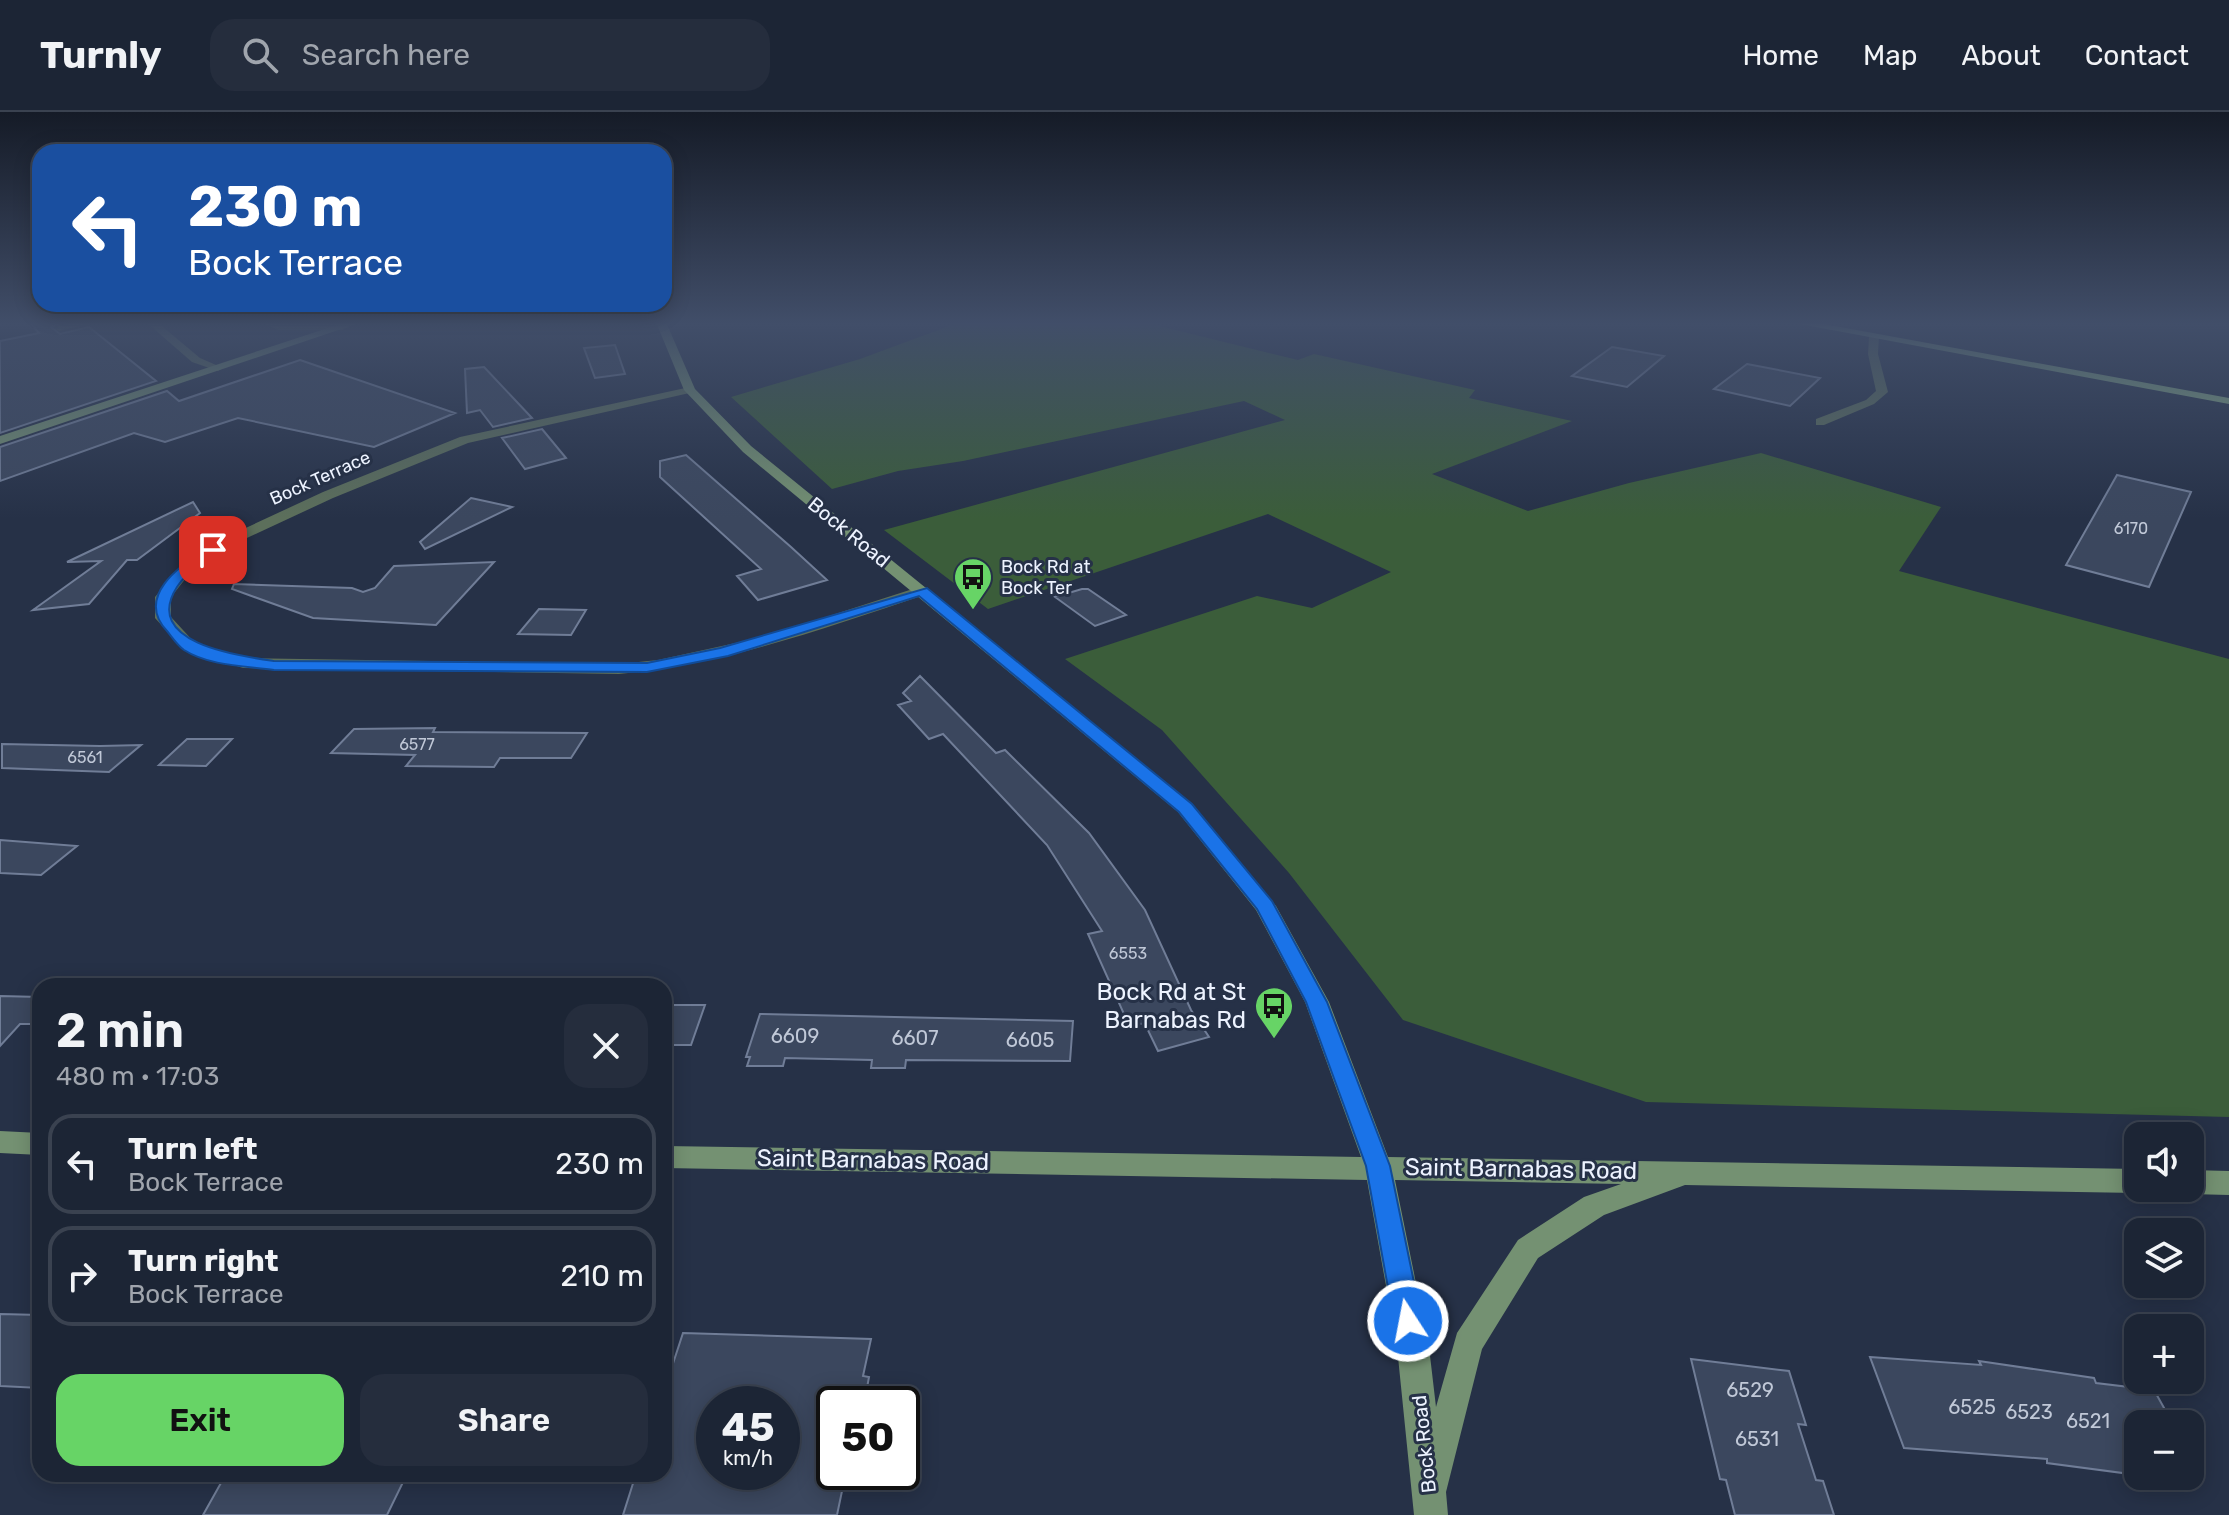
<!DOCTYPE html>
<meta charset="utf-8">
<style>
body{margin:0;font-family:Rubik,sans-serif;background:#252d3d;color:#f1f3f6;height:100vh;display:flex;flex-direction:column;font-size:30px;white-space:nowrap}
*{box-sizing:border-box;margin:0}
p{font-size:26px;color:#a0a5ad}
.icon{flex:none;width:44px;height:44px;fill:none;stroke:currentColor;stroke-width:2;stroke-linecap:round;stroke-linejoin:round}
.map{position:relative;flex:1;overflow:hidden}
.side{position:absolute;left:32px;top:866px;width:640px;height:504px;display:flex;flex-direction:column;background:#1c2535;border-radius:24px;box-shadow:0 4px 20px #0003,0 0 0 2px #3a4250}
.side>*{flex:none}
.hud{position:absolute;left:32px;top:32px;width:640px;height:168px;border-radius:24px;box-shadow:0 4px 20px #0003,0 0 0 2px #3a4250;background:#1a4fa0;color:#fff;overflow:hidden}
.buttons{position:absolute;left:2124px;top:1010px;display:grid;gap:16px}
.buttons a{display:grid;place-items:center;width:80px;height:80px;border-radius:16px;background:#1c2535;box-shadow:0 4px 20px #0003,0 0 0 2px #3a4250;font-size:40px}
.speed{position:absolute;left:696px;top:1274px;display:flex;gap:16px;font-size:40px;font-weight:700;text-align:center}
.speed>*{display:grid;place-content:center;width:104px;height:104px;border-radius:50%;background:#1c2535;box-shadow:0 4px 20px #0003,0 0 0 2px #3a4250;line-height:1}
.speed small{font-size:20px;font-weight:400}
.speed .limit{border:4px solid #111;border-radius:12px;background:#fff;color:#111}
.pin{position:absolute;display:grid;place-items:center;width:68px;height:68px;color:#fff;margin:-34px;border-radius:16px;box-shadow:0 4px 12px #0006}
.me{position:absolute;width:88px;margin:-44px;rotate:349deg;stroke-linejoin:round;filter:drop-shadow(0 0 6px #0008)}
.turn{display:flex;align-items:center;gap:28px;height:168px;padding:0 24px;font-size:36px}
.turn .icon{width:104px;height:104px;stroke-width:2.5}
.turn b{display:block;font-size:56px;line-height:68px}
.round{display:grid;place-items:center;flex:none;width:84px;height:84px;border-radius:24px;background:#252d3d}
.head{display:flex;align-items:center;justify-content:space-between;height:136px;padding:0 24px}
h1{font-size:48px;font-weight:600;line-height:60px}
.primary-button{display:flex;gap:16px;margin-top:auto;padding:16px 24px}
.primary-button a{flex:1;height:92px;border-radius:24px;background:#67d466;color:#111;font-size:32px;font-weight:600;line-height:92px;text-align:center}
.primary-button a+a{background:#252d3d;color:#f1f3f6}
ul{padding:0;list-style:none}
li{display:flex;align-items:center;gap:24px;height:100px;margin:0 16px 12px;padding:0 8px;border:4px solid #3a4250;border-radius:24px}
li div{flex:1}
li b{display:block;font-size:30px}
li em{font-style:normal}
header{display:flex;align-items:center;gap:48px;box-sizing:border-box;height:112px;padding:0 40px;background:#1c2535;border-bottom:2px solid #3a4250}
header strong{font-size:38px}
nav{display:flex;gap:44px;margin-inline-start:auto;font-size:28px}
.search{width:560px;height:72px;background:#252d3d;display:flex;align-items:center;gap:20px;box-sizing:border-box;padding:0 28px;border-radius:24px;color:#a0a5ad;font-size:30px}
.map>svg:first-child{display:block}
.green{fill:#3b5d3a}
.building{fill:#3b475e;stroke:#707d97;stroke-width:2;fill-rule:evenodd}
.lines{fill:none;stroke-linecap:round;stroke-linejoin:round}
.minor{fill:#5c6f5b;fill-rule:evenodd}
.secondary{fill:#749172;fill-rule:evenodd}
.primary{fill:#86ab84;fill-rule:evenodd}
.route{fill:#1a73e8;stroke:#114b97;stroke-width:2}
.labels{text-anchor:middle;stroke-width:6;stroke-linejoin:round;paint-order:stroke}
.number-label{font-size:16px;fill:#c0c8d7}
.far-street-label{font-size:18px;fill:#edf3ff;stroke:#263147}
.far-poi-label{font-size:18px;fill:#edf3ff;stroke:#263147;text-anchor:start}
.street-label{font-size:20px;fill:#edf3ff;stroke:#263147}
.near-number-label{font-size:20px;fill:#c0c8d7}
.near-poi-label{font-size:24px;fill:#edf3ff;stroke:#263147;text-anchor:end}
.near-street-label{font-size:24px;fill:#edf3ff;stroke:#263147}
</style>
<header>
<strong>Turnly</strong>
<div class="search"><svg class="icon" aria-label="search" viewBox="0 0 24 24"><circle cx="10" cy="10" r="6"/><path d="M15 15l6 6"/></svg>Search here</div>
<nav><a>Home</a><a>Map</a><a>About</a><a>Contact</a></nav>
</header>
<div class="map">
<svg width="2229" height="1403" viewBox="0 0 2229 1403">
<rect width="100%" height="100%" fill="#263147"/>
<path class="green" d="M960,210H1143L1298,248L1314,242L1475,278L1469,286L1572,309L1432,362L1528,399L1629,371L1761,341L1941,395L1899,459L2229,547V1005L1646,990L1403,908L1289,761L1162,618L1065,547L1257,484L1312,496L1391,460L1268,402L988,497L884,418L1285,308L1244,289L963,349L898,359L832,377L731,285L860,247Z"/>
<path class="building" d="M30,210H62L51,215L60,222L89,215L156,269L0,321V229L39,221Z
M615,233L625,262L595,266L584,236Z
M1612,235L1664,244L1627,275L1572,264Z
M300,248L455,301L374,335L238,306L165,330L134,321L0,369V335L167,279L179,289Z
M1747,252L1820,266L1790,294L1714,277Z
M484,255L532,306L493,315L480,298L467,301L465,257Z
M542,317L566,346L525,357L502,326Z
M686,343L791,435L827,468L758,488L737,464L761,457L660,365V349Z
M2117,363L2191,380L2149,475L2066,453Z
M471,386L512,395L425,437L420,430Z
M193,390L200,401L137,448H127L89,492L33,498L101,449L67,450Z
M494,450L436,513L313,506L232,477L234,472L352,476L363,480L375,476L394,454Z
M1082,477H1088L1126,503L1095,514L1055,485Z
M539,497L586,498L571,523L518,522Z
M920,564L996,641L1005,638L1089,721L1145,798L1191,898L1209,925L1158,939L1145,912L1128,911L1088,822L1102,819L1047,733L943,622L929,627L898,593L911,589L903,581Z
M435,616L433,620L587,621L571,646H500L494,655L406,654L415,643L331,641L354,617Z
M187,627H232L206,654L159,653Z
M2,632L100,634L141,633L109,660L2,656Z
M0,728L77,734L41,763L0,761Z
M0,884L40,885V912H20L0,934Z
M664,893H705L691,933H664Z
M760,902L1073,909L1070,949L906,948L905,956H871L872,948L785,946L783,954H747L750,945H746Z
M0,1202L40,1203V1276L0,1274Z
M683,1221L871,1227L863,1264L869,1265L864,1292H834V1360H846L837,1403H623L636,1362H664V1279ZM714,1292H782V1360H714Z
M1870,1245L1981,1253L1979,1249L2094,1266L2096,1271L2154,1278L2173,1312H2138V1363L2047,1351V1347L1904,1336Z
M1691,1247L1789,1259L1806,1313L1798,1312L1816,1368L1823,1369L1834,1403H1735L1726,1368L1720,1367Z
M226,1362H407L387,1403H203Z"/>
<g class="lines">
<path class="minor" d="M73,210H96L59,219L54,216Z
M146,210H157L200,246L223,256L218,259L192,250Z
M261,210L343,212L348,215L343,218H278Z
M1874,222L1879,225L1878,242L1888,280L1874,292L1824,313H1816V307L1866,288L1876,279L1868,242L1869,225Z
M690,275L694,276V280L468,331L333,386L234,432L194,456L171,485V505L195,531L244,546L619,552L658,548L767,524L922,474L927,476V482C826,516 726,552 619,562L243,556L183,537L155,506V485L184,450L224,426L323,380L460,325Z"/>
<path class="secondary" d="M346,210H362L0,332V324Z
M656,210H666L695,277L751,334L1192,692L1276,794L1329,890L1388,1045L2138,1057V1076L2148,1077L2138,1081L1685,1073L1604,1103L1538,1146L1482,1237L1446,1380L1448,1403H1414L1397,1235L1367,1068L664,1056V1034L1361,1045L1305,890L1256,798L1178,700L743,340L684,278ZM1395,1068L1621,1072L1584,1085L1518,1128L1457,1221L1436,1295L1429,1235Z
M0,1019L40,1021V1043L0,1041Z
M2190,1058L2229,1059V1083L2190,1082L2180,1078L2179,1076H2190Z"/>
<path class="primary" d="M1789,210H1813L2229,286V292Z"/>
</g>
<linearGradient id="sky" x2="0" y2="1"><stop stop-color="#151b27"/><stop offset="0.52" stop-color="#414e69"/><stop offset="1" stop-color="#414e69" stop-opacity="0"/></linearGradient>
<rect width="2229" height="407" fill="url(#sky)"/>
<path class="route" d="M208,435L219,438C206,451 188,458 177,475C141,531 239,544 274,549L647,551L720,536L927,476L1192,692L1272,789L1327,890L1390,1054L1422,1209L1418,1218L1408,1222L1399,1218L1394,1209L1366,1054L1306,890L1257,797L1179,700L919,484L728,544L647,560L274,558C245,554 209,554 184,538C177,533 172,525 167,519C135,485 179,454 208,435Z"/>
<defs>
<symbol id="bus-pin" viewBox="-11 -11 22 30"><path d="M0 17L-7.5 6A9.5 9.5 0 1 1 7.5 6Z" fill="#67d466" stroke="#263147"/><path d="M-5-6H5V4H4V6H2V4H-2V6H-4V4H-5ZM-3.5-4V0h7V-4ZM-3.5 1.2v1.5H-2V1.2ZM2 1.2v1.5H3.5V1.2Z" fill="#111"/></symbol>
</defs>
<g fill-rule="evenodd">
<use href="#bus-pin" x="951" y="443" width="44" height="60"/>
<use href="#bus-pin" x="1252" y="872" width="44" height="60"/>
</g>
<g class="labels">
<g class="number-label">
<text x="2131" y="422">6170</text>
<text x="417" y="638">6577</text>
<text x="85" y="651">6561</text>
<text x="1128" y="847">6553</text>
</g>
<g class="far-street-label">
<text transform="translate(320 366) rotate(-24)" y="6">Bock Terrace</text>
</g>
<g class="far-poi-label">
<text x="1001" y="461">Bock Rd at<tspan x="1001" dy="21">Bock Ter</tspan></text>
</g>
<g class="street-label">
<text transform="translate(849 420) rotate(39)" y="7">Bock Road</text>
<text transform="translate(1424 1332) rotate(-96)" y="7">Bock Road</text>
</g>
<g class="near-number-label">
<text x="795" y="931">6609</text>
<text x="915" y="933">6607</text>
<text x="1030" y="935">6605</text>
<text x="1750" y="1285">6529</text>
<text x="1972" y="1302">6525</text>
<text x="2029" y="1307">6523</text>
<text x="2088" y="1316">6521</text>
<text x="1757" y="1334">6531</text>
</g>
<g class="near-poi-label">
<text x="1246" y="888">Bock Rd at St<tspan x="1246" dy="28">Barnabas Rd</tspan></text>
</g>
<g class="near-street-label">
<text transform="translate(873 1048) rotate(1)" y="8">Saint Barnabas Road</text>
<text transform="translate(1521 1057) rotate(1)" y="8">Saint Barnabas Road</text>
</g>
</g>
</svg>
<div class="buttons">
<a><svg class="icon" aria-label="sound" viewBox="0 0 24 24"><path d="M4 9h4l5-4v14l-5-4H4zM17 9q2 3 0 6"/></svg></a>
<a><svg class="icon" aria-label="layers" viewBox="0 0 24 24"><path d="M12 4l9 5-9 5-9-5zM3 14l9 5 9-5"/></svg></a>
<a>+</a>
<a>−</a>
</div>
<div class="speed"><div>45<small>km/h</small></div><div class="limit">50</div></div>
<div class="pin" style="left:213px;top:438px;background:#d93025"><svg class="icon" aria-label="arrive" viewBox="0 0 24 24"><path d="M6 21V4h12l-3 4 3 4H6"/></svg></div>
<svg class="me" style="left:1408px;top:1209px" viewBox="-20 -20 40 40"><circle r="17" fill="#1a73e8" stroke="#fff" stroke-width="3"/><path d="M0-11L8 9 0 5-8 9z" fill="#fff"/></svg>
<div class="hud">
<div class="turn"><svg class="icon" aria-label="left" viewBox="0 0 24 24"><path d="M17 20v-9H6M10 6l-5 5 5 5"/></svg><div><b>230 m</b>Bock Terrace</div></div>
</div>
<section class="side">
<div class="head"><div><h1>2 min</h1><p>480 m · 17:03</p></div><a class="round"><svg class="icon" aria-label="close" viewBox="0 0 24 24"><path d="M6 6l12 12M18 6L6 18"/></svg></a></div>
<ul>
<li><svg class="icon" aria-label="left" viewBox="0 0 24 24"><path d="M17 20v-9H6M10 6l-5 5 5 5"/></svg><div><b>Turn left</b><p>Bock Terrace</p></div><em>230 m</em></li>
<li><svg class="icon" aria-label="right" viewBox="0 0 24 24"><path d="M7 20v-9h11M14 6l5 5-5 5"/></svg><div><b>Turn right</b><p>Bock Terrace</p></div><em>210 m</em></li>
</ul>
<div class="primary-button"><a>Exit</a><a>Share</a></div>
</section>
</div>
